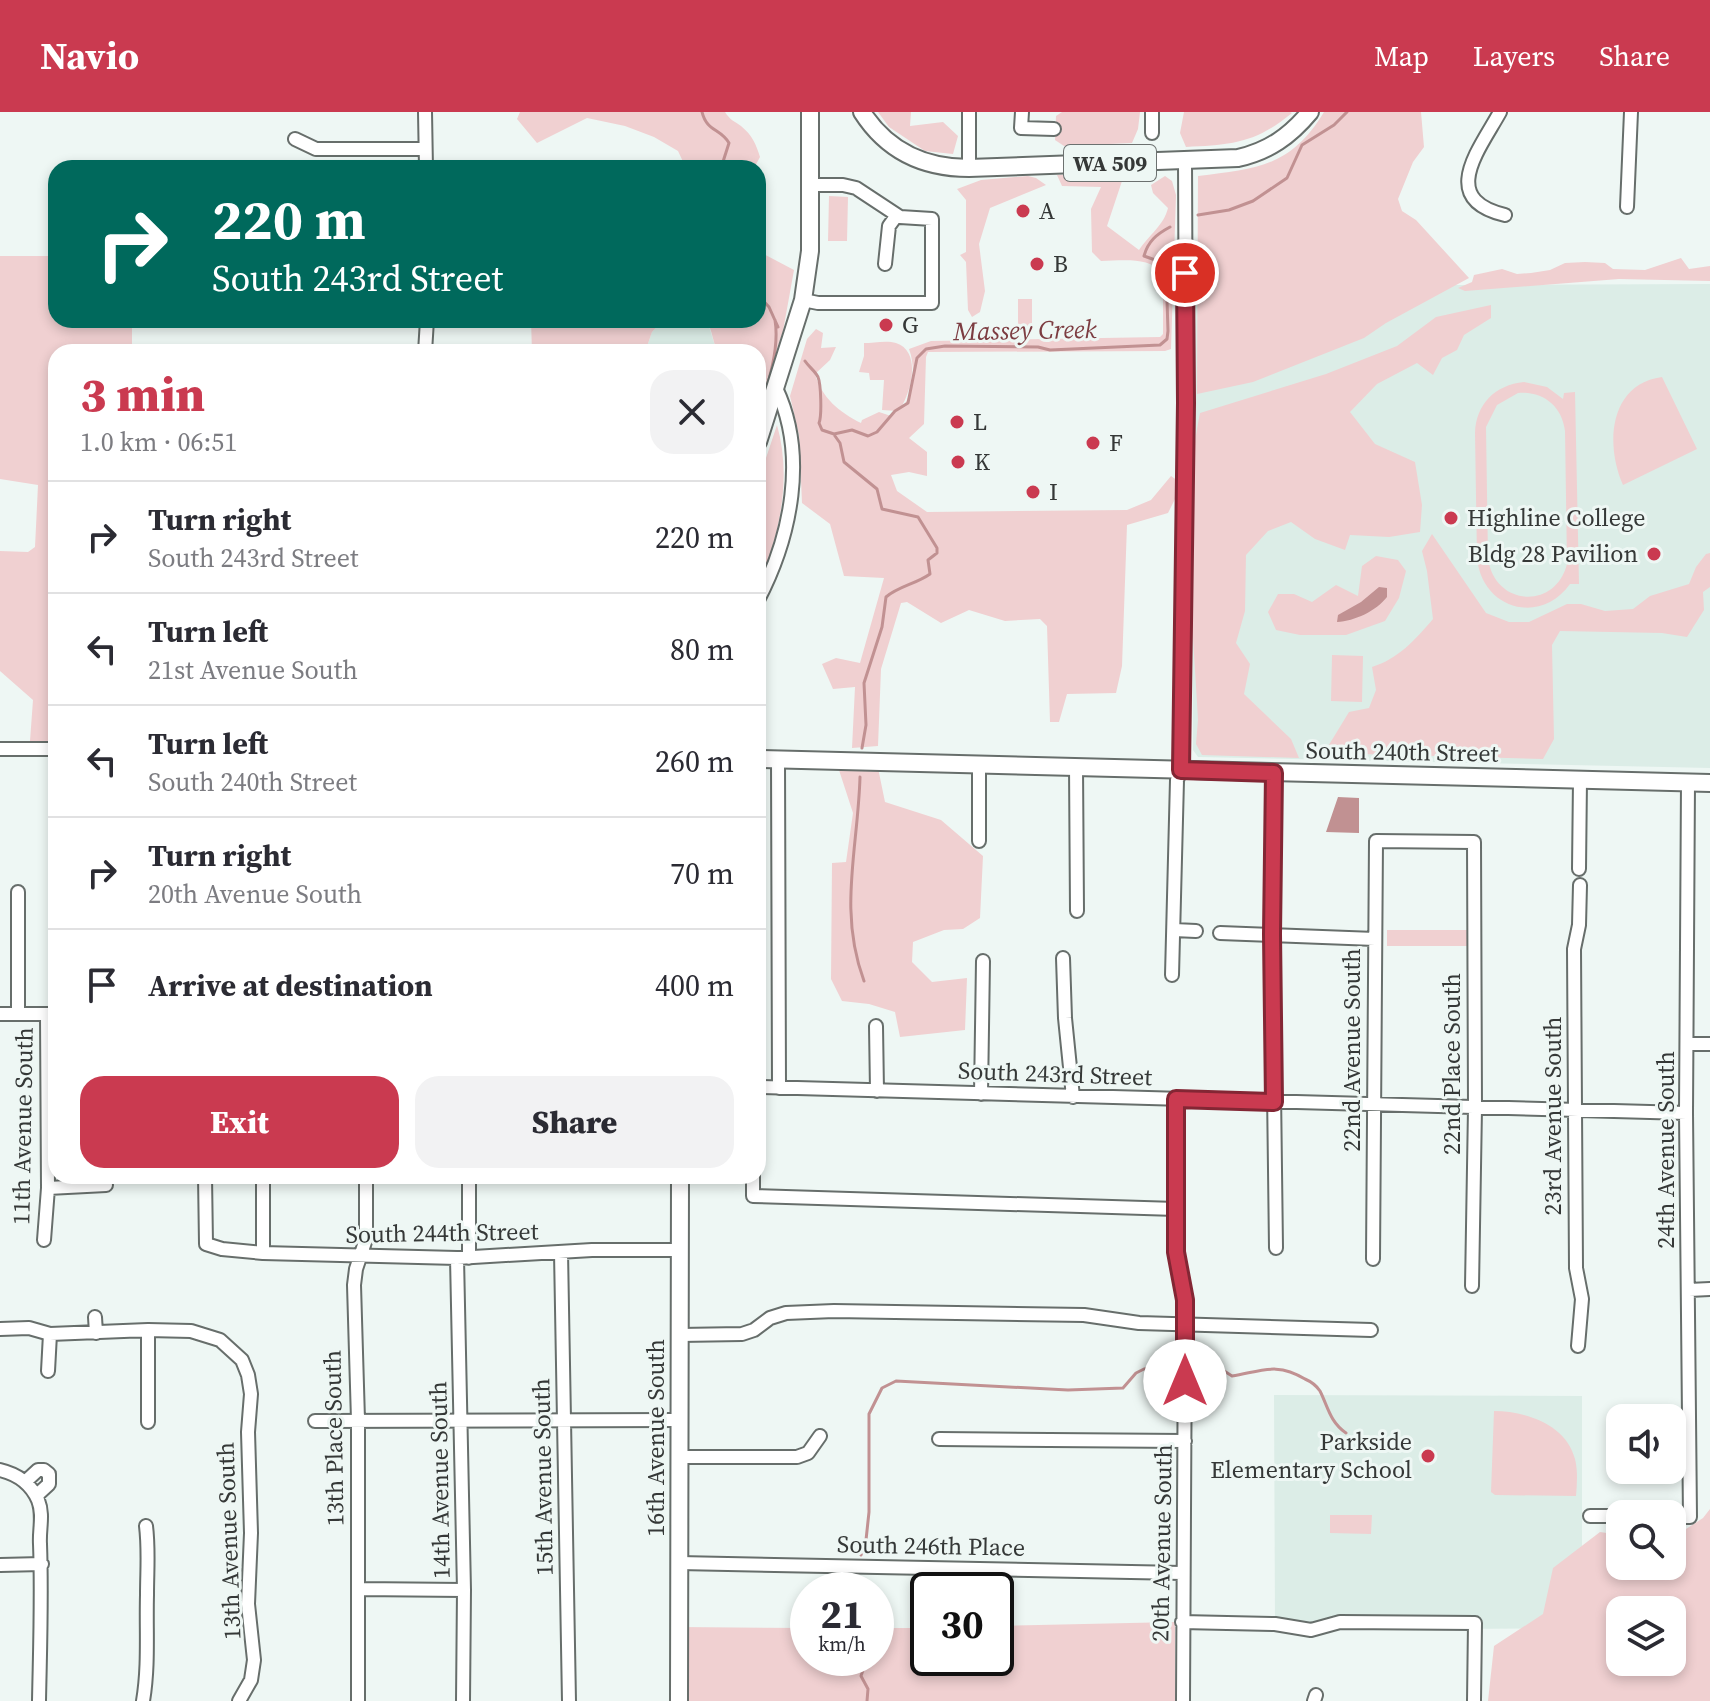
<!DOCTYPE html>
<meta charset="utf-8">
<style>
body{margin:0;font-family:"Source Serif 4",serif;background:#f2f2f3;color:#2b2b33;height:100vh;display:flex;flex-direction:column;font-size:30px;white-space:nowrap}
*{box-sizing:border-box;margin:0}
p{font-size:26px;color:#7c7c81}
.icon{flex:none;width:44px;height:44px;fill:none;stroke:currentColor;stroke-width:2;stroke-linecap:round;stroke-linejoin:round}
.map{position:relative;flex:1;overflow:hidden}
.panel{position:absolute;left:48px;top:232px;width:718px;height:840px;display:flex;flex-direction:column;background:#fff;border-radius:24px;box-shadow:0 4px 12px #0003}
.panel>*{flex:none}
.banner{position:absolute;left:48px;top:48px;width:718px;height:168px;border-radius:24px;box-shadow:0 4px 12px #0003;background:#00695c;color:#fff;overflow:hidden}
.buttons{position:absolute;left:1606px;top:1292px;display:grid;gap:16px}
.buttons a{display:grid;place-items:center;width:80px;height:80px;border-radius:16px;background:#fff;box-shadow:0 4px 12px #0003;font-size:40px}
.speed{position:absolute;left:790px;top:1460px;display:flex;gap:16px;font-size:40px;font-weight:700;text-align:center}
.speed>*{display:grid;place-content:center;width:104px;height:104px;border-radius:50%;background:#fff;box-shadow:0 4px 12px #0003;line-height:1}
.speed small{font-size:20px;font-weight:400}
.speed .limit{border:4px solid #111;border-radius:12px;background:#fff;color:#111}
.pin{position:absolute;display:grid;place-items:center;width:68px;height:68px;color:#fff;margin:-34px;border:4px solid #fff;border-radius:50%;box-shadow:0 2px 8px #0007}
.me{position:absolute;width:88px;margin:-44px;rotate:0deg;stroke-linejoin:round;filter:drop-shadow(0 0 6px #0008)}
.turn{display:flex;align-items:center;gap:28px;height:168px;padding:0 32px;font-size:36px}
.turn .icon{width:104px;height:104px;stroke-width:2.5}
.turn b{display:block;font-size:56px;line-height:68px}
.round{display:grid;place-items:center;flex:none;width:84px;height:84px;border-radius:24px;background:#f2f2f3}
.head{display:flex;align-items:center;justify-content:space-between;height:136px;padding:0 32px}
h1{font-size:48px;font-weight:800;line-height:60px;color:#ca3a50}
.action{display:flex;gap:16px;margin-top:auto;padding:16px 32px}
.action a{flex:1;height:92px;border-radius:24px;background:#ca3a50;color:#fff;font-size:32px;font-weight:800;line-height:92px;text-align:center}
.action a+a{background:#f2f2f3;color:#2b2b33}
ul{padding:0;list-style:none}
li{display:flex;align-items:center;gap:24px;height:112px;padding:0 32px;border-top:2px solid #e1e1e2}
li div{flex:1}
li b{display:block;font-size:30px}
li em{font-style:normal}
header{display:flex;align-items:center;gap:48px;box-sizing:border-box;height:112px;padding:0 40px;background:#ca3a50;color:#fff}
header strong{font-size:38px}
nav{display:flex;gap:44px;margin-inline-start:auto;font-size:28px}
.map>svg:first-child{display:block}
.built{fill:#dcede7}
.green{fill:#f0d0d1;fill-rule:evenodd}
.water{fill:#c19192}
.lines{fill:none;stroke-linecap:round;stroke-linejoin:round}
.stream{stroke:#c19192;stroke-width:3}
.minor-casing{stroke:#676e6b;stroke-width:16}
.major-casing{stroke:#676e6b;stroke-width:20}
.minor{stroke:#fff;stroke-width:12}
.major{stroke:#fff;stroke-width:16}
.route-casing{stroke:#832634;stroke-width:20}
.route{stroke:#ca3a50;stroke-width:14}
.poi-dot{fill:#ca3a50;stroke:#eef7f4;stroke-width:3}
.labels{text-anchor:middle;stroke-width:6;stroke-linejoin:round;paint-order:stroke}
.shield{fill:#eef7f4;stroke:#6c7170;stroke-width:2}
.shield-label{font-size:22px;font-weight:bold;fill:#353837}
.poi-label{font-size:24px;fill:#353837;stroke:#eef7f4;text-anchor:start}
.street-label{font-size:24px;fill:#353837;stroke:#eef7f4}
.water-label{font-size:26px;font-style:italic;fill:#7c3c41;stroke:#eef7f4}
</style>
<header>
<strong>Navio</strong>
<nav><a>Map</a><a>Layers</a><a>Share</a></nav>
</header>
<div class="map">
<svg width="1710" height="1589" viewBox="0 0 1710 1589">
<rect width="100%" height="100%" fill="#eef7f4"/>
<path class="built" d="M1710,172V656L1198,645L1193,638L1191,174Z
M663,208H704L708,211L715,234L719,240H645L652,220Z
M1274,1283L1582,1284V1516L1311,1518L1275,1512Z"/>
<path class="green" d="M520,0H725C730,8 734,9 741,14C752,23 756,32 760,45L754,56H686L678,39L654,25L625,14L587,6L537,31L517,7Z
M878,0H911L910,14L943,10L958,24L953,42L925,39L889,15Z
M1062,0H1140L1138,17L1132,31L1064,34L1055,28L1056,4Z
M1184,0H1290L1292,1C1256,31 1232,33 1186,35L1180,21Z
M1324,0H1421L1424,35L1413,50L1398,87L1402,99L1416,108L1469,166L1386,211L1364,226L1253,270L1197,282L1198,64C1256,57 1291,55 1324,0Z
M1100,61L1124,63L1107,114L1139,138C1149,123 1164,113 1168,96L1153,81L1151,73L1165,64L1172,69L1176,83L1171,237L1165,239L928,240L926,245L924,312L909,326L927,340V364L909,360L891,363L897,379L927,400L1127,398L1151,388L1171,364L1178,369L1177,383L1168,401L1127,413L1122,554L1116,581L1067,582L1059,610H1050L1047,514L1040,507L1005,509L969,498L941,511L907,490L901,491L881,557L878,634L852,636L855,575L833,577L822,552L836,546L860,551L884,466L844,464L830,412L802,391L799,323L790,284L807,227L816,217L823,221L821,236L836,235L830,248L815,262C822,286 839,300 861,311L862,308L879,300L891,304L897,299L882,298L884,268H870L869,261L859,260L864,244V231C873,231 887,228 896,231C923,240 910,282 900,297C914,285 916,255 909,237L931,229L1160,225L1163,222V161C1148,144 1121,149 1101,149L1092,140L1091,97L1101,75L1062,74L1057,63Z
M1028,64L1036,66L1046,73L990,96L979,132L985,179L980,200L972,205L968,198L966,150L960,143L966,140V88L957,77L981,68Z
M829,84L848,85L847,129H828Z
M758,139L794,158L783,219L758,295V240H719C711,230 714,216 704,208H758Z
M0,144H56V208H132V240H56V629H30L33,588L0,559V439L28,440L35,435L38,373L0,367Z
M1681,146L1689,157L1710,154V169L1619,167L1465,179L1458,176L1472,170L1474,163L1502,157L1517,162L1531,161L1550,158L1565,151L1585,150L1605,151L1613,157L1645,158Z
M1018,187H1032V217H1018Z
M1491,193V206L1464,223L1457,238L1442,246L1433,263L1417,251L1377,272L1350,300L1375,332L1415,350L1422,393L1420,420L1389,425L1350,423L1345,438L1315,427L1291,410L1268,419L1246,443L1245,499L1236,531L1250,552L1244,582L1291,627L1299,646L1202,643L1196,632L1198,608C1193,509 1180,398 1200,301L1326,262L1397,234L1436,205Z
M531,208H663L652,220L645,240H532Z
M1662,265L1697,337L1623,373C1605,333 1609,272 1662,265Z
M1524,270L1547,275L1563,287L1564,281L1575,280L1579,472H1570C1540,514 1482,497 1477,446L1475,321C1476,292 1495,273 1524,270ZM1518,281C1543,279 1562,294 1565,319L1567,452C1555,499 1494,494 1488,446L1486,315L1497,293Z
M777,313C792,365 780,424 758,473V370Z
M1432,422L1486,501L1509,510H1529L1567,492H1581L1605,499L1633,497L1650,484L1689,472L1696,455L1706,442L1710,441V475L1703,480L1704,498L1687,525L1662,521L1560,519L1552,533L1554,627L1543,647L1324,641L1349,600L1369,596L1376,578L1372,555C1398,547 1415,528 1433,507L1427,459L1422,439Z
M1376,444L1398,448L1406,459L1399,486L1385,509L1346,523H1300L1276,518L1268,500L1278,482H1294L1312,490L1336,473L1358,484L1362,454Z
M1332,543L1363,544L1362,590L1331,589Z
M838,655L878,656L885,690L941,708L983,744L980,806L963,817L944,818L913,830L912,850L932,870L967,866L965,918L900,925L895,900L869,892L842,889L831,867L832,751L846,750L853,701Z
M1387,818H1471V834H1387Z
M1494,1299C1525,1299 1566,1312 1575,1347C1578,1359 1577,1372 1576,1384L1495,1383L1491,1380Z
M1710,1397V1589H1488L1494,1534L1543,1502L1553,1456L1600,1420L1620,1423V1454H1672V1426L1703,1406ZM1620,1498H1672V1550H1620Z
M1330,1403H1372L1371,1422L1330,1421Z
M1175,1510V1589H679V1515L808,1516V1546H876V1516H928V1546H996V1514Z"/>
<path class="water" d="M1379,475L1387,476V485C1376,499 1355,509 1337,510L1338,503L1361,490Z
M1338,685L1359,686V721L1326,720Z"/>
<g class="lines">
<path class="stream" d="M702,0C707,20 720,16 729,31L721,56
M1198,103L1229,98L1253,89L1287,66L1302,33L1334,13L1347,0
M758,183L769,195L778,215
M805,249C809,255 815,259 818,265C821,272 822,304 819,311L822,318L834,322L852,318L868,324L877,320L895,299L908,291L917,246L926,237L945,234L1038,235L1050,238L1160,233L1167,227L1168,219L1166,157L1158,149L1144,144C1148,129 1157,122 1170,115
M758,303C767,275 780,238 775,208
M835,324L840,331L844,350L877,377L882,397L918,405L937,436V441L928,448L930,462C916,472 899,474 886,485L882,515L864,571L866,613L862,636
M860,665C858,737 838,799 864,869
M1194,1251L1218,1255L1232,1264C1262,1259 1277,1250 1305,1267C1312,1270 1316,1273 1320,1279C1328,1295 1330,1310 1346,1321
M861,1443L866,1428L869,1400V1302L882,1276L896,1269L1068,1278L1123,1276L1136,1261L1144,1257L1175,1253
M857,1466L859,1478
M876,1518L881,1528L876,1544
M867,1589L868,1577L861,1564L864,1555L874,1546"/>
<defs>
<path id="minor" d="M425,0L426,56
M1022,0L1021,16L1054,17
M1152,0V21
M1500,0C1479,38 1438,87 1505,103
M295,27L316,37H425
M969,56V0
M1627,95L1631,0
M885,152L889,114L897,103
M803,188L818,191H932V107L900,105L856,76L843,73H810
M425,240L427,208
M758,488C791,425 808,343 776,276
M0,637H56
M778,648L779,976
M1076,654L1077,799
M1274,661L1272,822L1276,1136
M979,729V653
M1579,757L1580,668
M18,780V902
M1174,818L1196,819
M1220,821L1375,827
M1063,846L1065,906L1073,985
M1172,863L1177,668L1181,658L1186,291L1185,49
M0,902H56
M876,914L877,979
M1687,932H1710
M758,975L1686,1001
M981,982L983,849
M1176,987V1140L1184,1178L1185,1213L1183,1589
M205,1064L206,1132L222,1137L263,1141L457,1146L592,1138H680
M263,1064V1141
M469,1064V1146
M753,1064V1084L1176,1097
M48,1076L106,1073
M44,1128L48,1076L47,902
M561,1140L569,1589
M457,1146L464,1478L463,1589
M1373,1147L1376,729L1474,730L1475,996L1472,1174
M1689,1178L1710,1177
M95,1205L96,1221
M0,1217L29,1216L50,1222L148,1218L191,1219L220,1228L242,1248L248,1263L251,1282L248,1320L251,1421L248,1492L254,1548L251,1568L239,1589
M148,1218V1310
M680,1223L742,1222L754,1218L770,1206L786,1201L834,1199L1084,1203L1139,1211L1371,1218
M1578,1234L1582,1187L1576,1156L1574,837L1579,813L1580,773
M48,1259L50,1222
M315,1309L680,1308
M939,1327L1185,1329
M679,1345H797L808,1341L820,1324
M0,1358C17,1362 31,1372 38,1388C44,1403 39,1417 40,1432C42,1484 40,1537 39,1589
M25,1370L38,1358H44L49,1362V1372L36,1384
M1590,1404H1620
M1672,1405H1690L1686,1001L1688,670
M679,1451L1182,1461
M0,1453L42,1452
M358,1477L464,1478
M1182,1510L1275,1512L1311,1518L1340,1510L1475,1511L1474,1589
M143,1589C149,1553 146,1519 147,1483C147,1459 149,1438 146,1414
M358,1589V1308L354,1173L356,1157L366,1127V1064
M1314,1589L1316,1583"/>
<path id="major" d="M862,0C887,39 924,56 969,56L1238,46C1269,39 1290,24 1310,0
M758,330L803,188L810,139V0
M758,647L1710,671
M679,1589L680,1064"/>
</defs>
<use href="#minor" class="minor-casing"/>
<use href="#major" class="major-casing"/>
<use href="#minor" class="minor"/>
<use href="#major" class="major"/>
</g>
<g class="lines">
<defs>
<path id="route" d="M1185,1269V1188L1176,1140V987L1274,990L1272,822L1274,661L1181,658L1186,291L1185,161"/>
</defs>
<use href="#route" class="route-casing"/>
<use href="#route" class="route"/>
</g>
<g class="poi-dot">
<circle cx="1023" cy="99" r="8"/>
<circle cx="1037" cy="152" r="8"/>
<circle cx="886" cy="213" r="8"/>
<circle cx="957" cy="310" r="8"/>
<circle cx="1093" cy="331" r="8"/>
<circle cx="958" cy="350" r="8"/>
<circle cx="1033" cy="380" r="8"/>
<circle cx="1451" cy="406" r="8"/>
<circle cx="1654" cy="442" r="8"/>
<circle cx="1428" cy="1344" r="8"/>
</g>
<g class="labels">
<rect class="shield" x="1064" y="33" width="92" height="36" rx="6"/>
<g class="shield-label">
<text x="1110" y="59">WA 509</text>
</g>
<g class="poi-label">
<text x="1039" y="107">A</text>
<text x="1053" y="160">B</text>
<text x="902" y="221">G</text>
<text x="973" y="318">L</text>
<text x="1109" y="339">F</text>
<text x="974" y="358">K</text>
<text x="1049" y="388">I</text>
<text x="1467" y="414">Highline College</text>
<text x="1638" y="450" text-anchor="end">Bldg 28 Pavilion</text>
<text x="1412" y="1338" text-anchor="end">Parkside<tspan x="1412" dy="28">Elementary School</tspan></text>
</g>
<g class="street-label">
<text transform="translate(1402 640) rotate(1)" y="8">South 240th Street</text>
<text transform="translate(1352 938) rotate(-90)" y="8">22nd Avenue South</text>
<text transform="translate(1452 952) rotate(-90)" y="8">22nd Place South</text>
<text transform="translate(1055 962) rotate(2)" y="8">South 243rd Street</text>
<text transform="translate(1553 1004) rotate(-90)" y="8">23rd Avenue South</text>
<text transform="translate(23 1014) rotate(-89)" y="8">11th Avenue South</text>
<text transform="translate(1666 1038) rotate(-90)" y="8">24th Avenue South</text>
<text transform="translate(442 1121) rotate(-1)" y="8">South 244th Street</text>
<text transform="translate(334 1326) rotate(-91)" y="8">13th Place South</text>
<text transform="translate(656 1326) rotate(-90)" y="8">16th Avenue South</text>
<text transform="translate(543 1365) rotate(-91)" y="8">15th Avenue South</text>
<text transform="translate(440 1368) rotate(-91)" y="8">14th Avenue South</text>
<text transform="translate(229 1429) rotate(-92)" y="8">13th Avenue South</text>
<text transform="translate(1162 1431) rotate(-89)" y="8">20th Avenue South</text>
<text transform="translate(931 1434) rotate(1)" y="8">South 246th Place</text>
</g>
<g class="water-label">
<text transform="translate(1025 218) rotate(-1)" y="9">Massey Creek</text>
</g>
</g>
</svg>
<div class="buttons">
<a><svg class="icon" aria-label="sound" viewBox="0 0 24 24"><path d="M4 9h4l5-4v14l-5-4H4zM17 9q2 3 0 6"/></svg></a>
<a><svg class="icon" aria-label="search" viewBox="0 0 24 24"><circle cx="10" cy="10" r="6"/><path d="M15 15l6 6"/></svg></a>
<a><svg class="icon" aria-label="layers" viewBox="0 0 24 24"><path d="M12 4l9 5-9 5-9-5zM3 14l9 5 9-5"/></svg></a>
</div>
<div class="speed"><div>21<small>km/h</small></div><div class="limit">30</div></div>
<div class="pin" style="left:1185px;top:161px;background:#d93025"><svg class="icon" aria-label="arrive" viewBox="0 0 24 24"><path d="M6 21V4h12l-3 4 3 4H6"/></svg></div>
<svg class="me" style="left:1185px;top:1269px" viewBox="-20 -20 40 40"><circle r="19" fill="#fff"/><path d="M0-13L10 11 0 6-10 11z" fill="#ca3a50"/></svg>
<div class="banner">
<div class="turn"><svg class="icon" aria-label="right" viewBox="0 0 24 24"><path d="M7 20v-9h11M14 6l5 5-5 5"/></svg><div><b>220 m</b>South 243rd Street</div></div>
</div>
<section class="panel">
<div class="head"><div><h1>3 min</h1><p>1.0 km · 06:51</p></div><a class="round"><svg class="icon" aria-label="close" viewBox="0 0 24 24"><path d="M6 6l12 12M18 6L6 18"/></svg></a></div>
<ul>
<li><svg class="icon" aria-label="right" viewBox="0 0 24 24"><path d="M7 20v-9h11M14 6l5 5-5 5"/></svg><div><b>Turn right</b><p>South 243rd Street</p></div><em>220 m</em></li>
<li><svg class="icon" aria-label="left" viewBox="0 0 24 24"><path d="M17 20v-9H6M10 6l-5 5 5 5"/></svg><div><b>Turn left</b><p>21st Avenue South</p></div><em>80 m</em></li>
<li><svg class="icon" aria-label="left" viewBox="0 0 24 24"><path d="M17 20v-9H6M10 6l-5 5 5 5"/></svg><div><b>Turn left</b><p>South 240th Street</p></div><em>260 m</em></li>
<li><svg class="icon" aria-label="right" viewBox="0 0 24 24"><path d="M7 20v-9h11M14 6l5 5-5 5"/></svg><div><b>Turn right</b><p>20th Avenue South</p></div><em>70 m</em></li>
<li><svg class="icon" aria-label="arrive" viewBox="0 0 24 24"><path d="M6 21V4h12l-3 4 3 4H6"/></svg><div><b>Arrive at destination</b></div><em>400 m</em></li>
</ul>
<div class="action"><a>Exit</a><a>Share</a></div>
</section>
</div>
